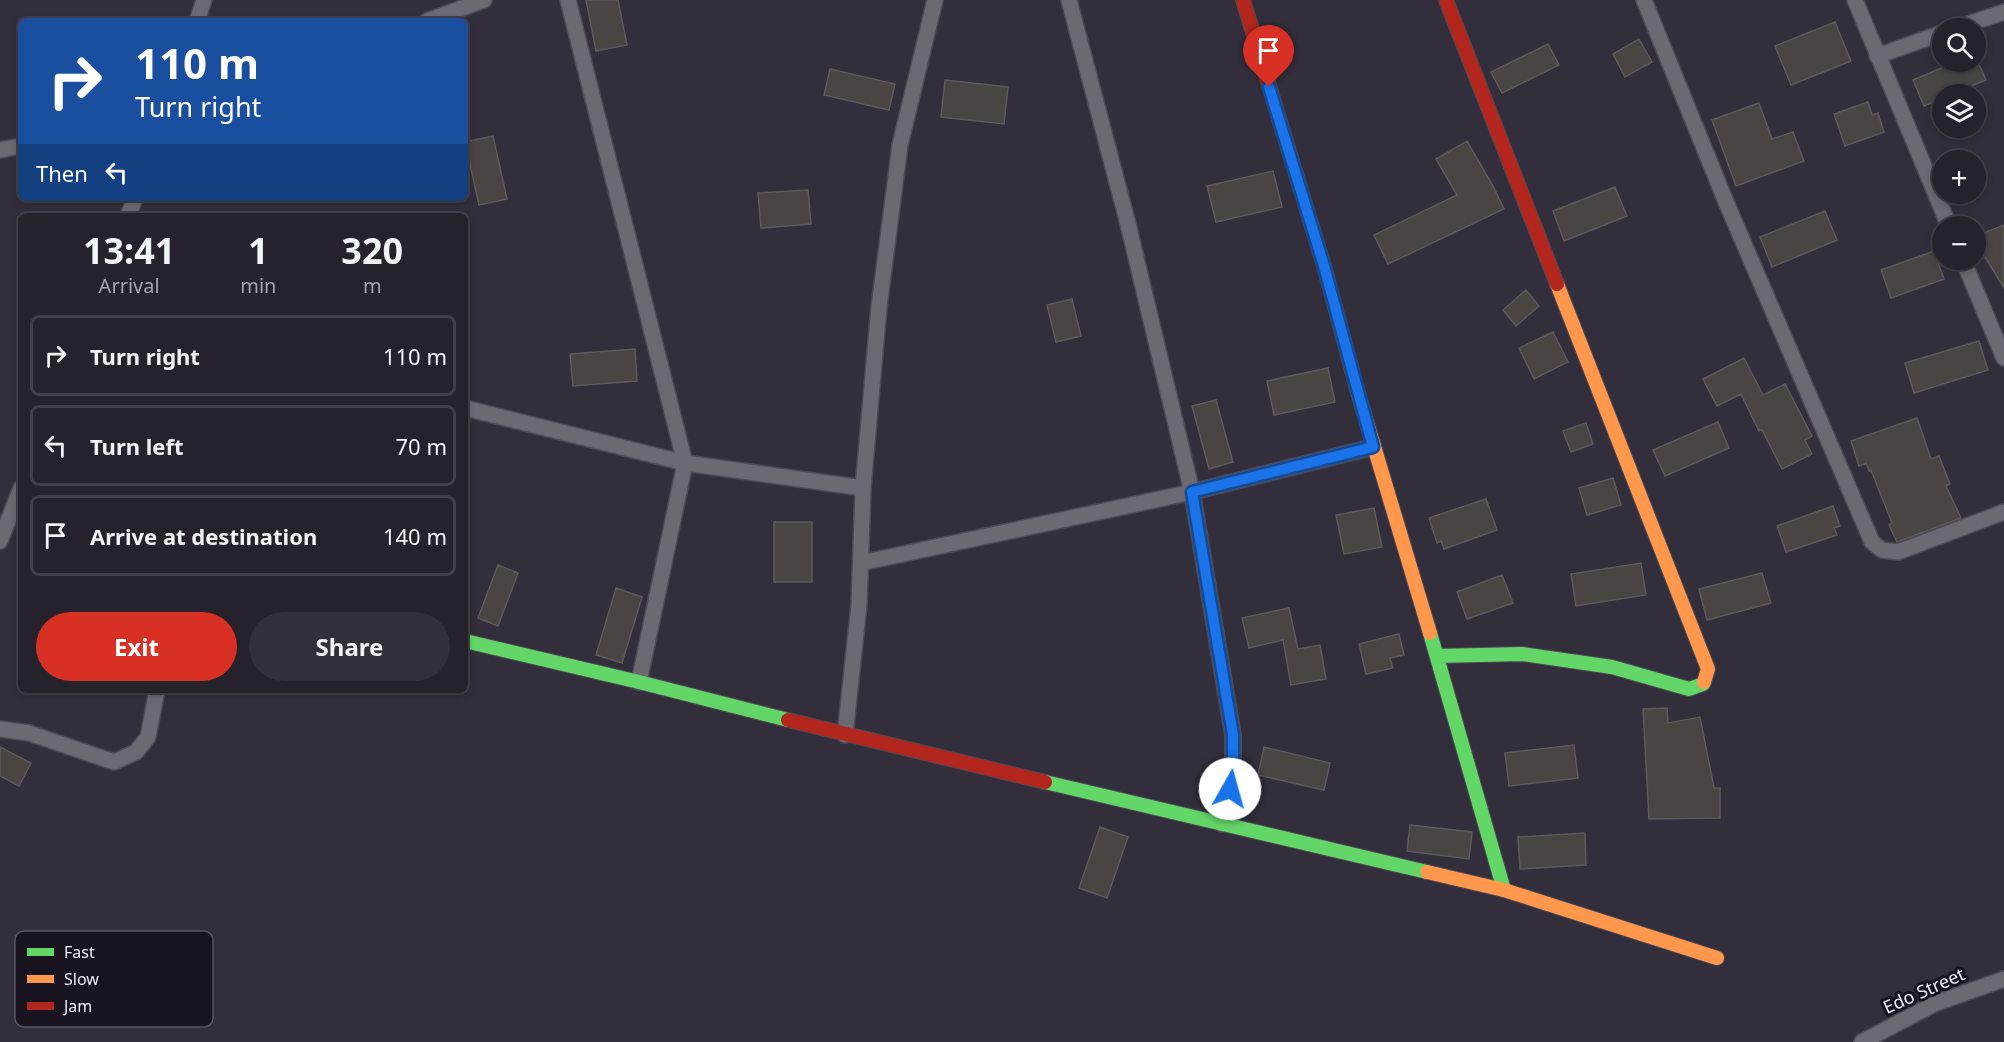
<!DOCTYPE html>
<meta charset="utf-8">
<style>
body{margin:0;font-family:"Noto Sans",sans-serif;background:#322f38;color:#f1f3f6;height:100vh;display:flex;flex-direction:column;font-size:22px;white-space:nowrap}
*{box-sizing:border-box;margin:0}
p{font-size:20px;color:#a4a4a9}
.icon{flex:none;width:33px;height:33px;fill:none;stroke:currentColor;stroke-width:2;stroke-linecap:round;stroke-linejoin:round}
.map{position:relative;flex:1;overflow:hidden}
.side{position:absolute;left:18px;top:213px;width:450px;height:480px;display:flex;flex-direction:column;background:#26222c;border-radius:9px;box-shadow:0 3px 9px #0003,0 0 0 2px #423f48}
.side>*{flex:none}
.guide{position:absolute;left:18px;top:18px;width:450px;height:183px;border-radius:9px;box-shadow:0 3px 9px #0003,0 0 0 2px #423f48;background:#1a4fa0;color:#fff;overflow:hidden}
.buttons{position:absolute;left:1932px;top:18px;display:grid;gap:12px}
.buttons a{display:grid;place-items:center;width:54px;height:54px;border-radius:50%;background:#26222c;box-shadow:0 3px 9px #0003,0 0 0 2px #423f48;font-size:30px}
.pin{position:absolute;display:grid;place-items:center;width:51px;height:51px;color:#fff;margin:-62px -26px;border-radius:50% 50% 50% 0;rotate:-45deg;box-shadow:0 0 6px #0007}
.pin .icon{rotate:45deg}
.me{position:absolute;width:66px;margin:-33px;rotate:7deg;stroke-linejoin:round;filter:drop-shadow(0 0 4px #0008)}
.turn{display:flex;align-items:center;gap:21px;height:126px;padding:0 18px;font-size:27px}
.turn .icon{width:78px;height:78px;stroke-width:2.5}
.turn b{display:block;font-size:42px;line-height:51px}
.then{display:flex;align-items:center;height:57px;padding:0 18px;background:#0003;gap:12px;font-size:22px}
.eta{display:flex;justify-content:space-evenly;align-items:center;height:102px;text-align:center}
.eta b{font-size:36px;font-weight:700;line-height:42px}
.primary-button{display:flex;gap:12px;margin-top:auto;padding:12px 18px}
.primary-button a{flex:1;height:69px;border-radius:36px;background:#d93025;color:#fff;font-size:24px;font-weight:700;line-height:69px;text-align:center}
.primary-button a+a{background:#322f38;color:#f1f3f6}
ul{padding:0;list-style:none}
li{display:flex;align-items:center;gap:18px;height:81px;margin:0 12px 9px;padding:0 6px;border:3px solid #423f48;border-radius:9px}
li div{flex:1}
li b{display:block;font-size:22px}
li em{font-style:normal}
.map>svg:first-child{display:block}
.building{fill:#4a4443;stroke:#5e595b;stroke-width:1.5}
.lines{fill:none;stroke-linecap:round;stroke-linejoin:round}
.street-casing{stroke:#4e4955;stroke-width:18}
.fast-casing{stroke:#4e4955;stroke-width:16}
.slow-casing{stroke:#4e4955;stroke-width:16}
.jam-casing{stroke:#4e4955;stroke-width:16}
.street{stroke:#6c6973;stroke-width:15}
.fast{stroke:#63d668;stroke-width:14}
.slow{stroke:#ff974d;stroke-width:14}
.jam{stroke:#b3261e;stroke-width:14}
.route-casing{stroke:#114b97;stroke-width:15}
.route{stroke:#1a73e8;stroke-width:10}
.labels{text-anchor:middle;stroke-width:6;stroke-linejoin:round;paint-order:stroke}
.street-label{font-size:18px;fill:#f0eafb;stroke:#17131f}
.key{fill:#17131f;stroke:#585461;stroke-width:1.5}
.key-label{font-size:16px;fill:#f0eafb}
</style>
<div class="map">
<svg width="2004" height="1042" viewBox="0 0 2004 1042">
<rect width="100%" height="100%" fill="#322e3b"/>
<path class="building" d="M586,0H618L627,45L596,51Z
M1835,22L1851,61L1791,85L1775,46Z
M1639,39L1652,62L1625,77L1613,54Z
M1548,44L1559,65L1502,93L1491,72Z
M1947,62H1978L1986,80L1951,94H1942V98L1924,106L1913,80L1949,65Z
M830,69L895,84L889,110L824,95Z
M945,80L1008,87L1004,124L941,117Z
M1868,102L1872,115L1878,113L1884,132L1845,146L1834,114Z
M1759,103L1772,139L1793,132L1804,161L1736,186L1712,120Z
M493,136L507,199L479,205L465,142Z
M1467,141L1493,186L1504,209L1388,264L1374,235L1457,195L1436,159Z
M1273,171L1282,207L1216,222L1207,186Z
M1615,187L1627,216L1564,241L1553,211Z
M808,190L811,224L761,228L758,193Z
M1825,211L1837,240L1772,267L1760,237Z
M2004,225V288L1985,257L1979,259L1976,249V236Z
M1934,251L1944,279L1891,298L1881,270Z
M1526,290L1539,306L1516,326L1503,310Z
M1072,299L1081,336L1056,342L1047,305Z
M1553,332L1568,362L1534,379L1519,348Z
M1979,341L1988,370L1914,393L1905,363Z
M635,349L637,381L573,386L570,354Z
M1744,358L1763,395L1785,384L1812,436L1805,440L1812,454L1782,469L1762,430L1759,431L1741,394L1717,406L1703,379Z
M1328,368L1335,402L1274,415L1267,381Z
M1216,400L1233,462L1209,469L1192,406Z
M1917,418L1931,459L1939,456L1950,484L1946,486L1961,518L1897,542L1889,525L1892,523L1871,470L1869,471L1866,463L1859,466L1851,441Z
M1718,422L1729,448L1665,476L1653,450Z
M1586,423L1593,444L1571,452L1563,431Z
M1613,478L1621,505L1587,515L1579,488Z
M1486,499L1497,530L1444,549L1441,541L1437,543L1429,518Z
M1833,506L1840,526L1834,528L1837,535L1786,552L1777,526Z
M1374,508L1382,547L1344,554L1336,515Z
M774,522H812V582H774Z
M1641,563L1646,595L1576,606L1571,574Z
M498,565L518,573L498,626L478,618Z
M1762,573L1771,603L1707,620L1699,589Z
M1502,575L1513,603L1467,619L1457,592Z
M616,588L642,597L622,663L596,655Z
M1289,608L1298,649L1320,645L1326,679L1291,685L1283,640L1249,648L1242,618Z
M1399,634L1404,655L1390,658L1393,668L1366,674L1359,644Z
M1667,708L1668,723L1700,717L1714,788H1720V818L1649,819L1643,709Z
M1574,745L1578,778L1509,786L1505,753Z
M0,747L31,763L19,786L0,776Z
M1264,747L1330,763L1324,790L1258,775Z
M1410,825L1472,832L1469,859L1407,851Z
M1100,827L1128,837L1107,898L1079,888Z
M1585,833L1586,865L1520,869L1518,837Z"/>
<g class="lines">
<defs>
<path id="street" d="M568,0L685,463L639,682
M1069,0L1128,224L1192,492L1233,735V772L1222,824
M1644,0L1726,202L1872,542L1882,550L1898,552L2004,512
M1855,0L1949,226
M197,21L204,0
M427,21L484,0
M1956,28L2004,12
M1877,56L1942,33
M0,150L21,146
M128,216L135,198
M1963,260L2004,358
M465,408L685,463L863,488
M0,541L21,488
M861,563L1192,492L1373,447
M0,729L29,733L114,762L136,752L148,737L157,690
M845,735L859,605L863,488L879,307L900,145L935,0
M1862,1042L1934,1004L2004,979"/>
<path id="fast" d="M1430,633L1504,890
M465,641L639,682L788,720
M1437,656L1522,654L1612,667L1689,689L1703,684L1704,682
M1045,782L1427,872"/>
<path id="slow" d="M1557,284L1708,669L1704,682
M1358,393L1430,633
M1427,872L1504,890L1717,958"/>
<path id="jam" d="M1243,0L1324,266L1358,393
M1446,0L1557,284
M788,720L1045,782"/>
</defs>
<use href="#street" class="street-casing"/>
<use href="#fast" class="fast-casing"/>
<use href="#slow" class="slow-casing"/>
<use href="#jam" class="jam-casing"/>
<use href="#street" class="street"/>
<use href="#fast" class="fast"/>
<use href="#slow" class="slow"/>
<use href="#jam" class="jam"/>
</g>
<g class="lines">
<defs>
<path id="route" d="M1230,789L1233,772V735L1192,492L1373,447L1324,266L1269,87"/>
</defs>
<use href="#route" class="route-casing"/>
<use href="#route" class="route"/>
</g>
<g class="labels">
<g class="street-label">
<text transform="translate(1924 991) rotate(-24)" y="6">Edo Street</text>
</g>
</g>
<rect x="15" y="931" width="198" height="96" rx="9" class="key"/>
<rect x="27" y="948" width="27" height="8" fill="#63d668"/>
<rect x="27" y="975" width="27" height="8" fill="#ff974d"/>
<rect x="27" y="1002" width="27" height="8" fill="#b3261e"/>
<g class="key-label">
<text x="64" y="958">Fast</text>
<text x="64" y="985">Slow</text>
<text x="64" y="1012">Jam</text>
</g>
</svg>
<div class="buttons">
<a><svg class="icon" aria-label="search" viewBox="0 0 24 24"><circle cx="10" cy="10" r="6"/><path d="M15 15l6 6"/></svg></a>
<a><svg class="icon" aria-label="layers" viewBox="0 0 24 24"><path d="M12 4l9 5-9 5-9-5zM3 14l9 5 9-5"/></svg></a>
<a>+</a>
<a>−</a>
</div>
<div class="pin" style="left:1269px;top:87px;background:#d93025"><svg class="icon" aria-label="arrive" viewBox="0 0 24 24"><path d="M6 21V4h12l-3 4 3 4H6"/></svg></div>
<svg class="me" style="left:1230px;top:789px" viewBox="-20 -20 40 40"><circle r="19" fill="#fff"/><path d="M0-13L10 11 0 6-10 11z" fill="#1a73e8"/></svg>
<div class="guide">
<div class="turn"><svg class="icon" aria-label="right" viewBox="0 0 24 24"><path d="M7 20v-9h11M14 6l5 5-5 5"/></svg><div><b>110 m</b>Turn right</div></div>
<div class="then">Then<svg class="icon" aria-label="left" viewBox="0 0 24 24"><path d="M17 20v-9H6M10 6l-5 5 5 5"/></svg></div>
</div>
<section class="side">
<div class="eta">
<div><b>13:41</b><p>Arrival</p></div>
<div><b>1</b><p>min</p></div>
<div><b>320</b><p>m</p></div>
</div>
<ul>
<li><svg class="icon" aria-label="right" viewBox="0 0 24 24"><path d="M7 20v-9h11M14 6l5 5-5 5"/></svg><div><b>Turn right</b></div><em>110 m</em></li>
<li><svg class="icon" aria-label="left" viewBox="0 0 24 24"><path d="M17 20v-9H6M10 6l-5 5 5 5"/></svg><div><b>Turn left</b></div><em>70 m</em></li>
<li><svg class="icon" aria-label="arrive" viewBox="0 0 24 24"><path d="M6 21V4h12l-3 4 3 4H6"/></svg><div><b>Arrive at destination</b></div><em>140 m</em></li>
</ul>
<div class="primary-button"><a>Exit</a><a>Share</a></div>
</section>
</div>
